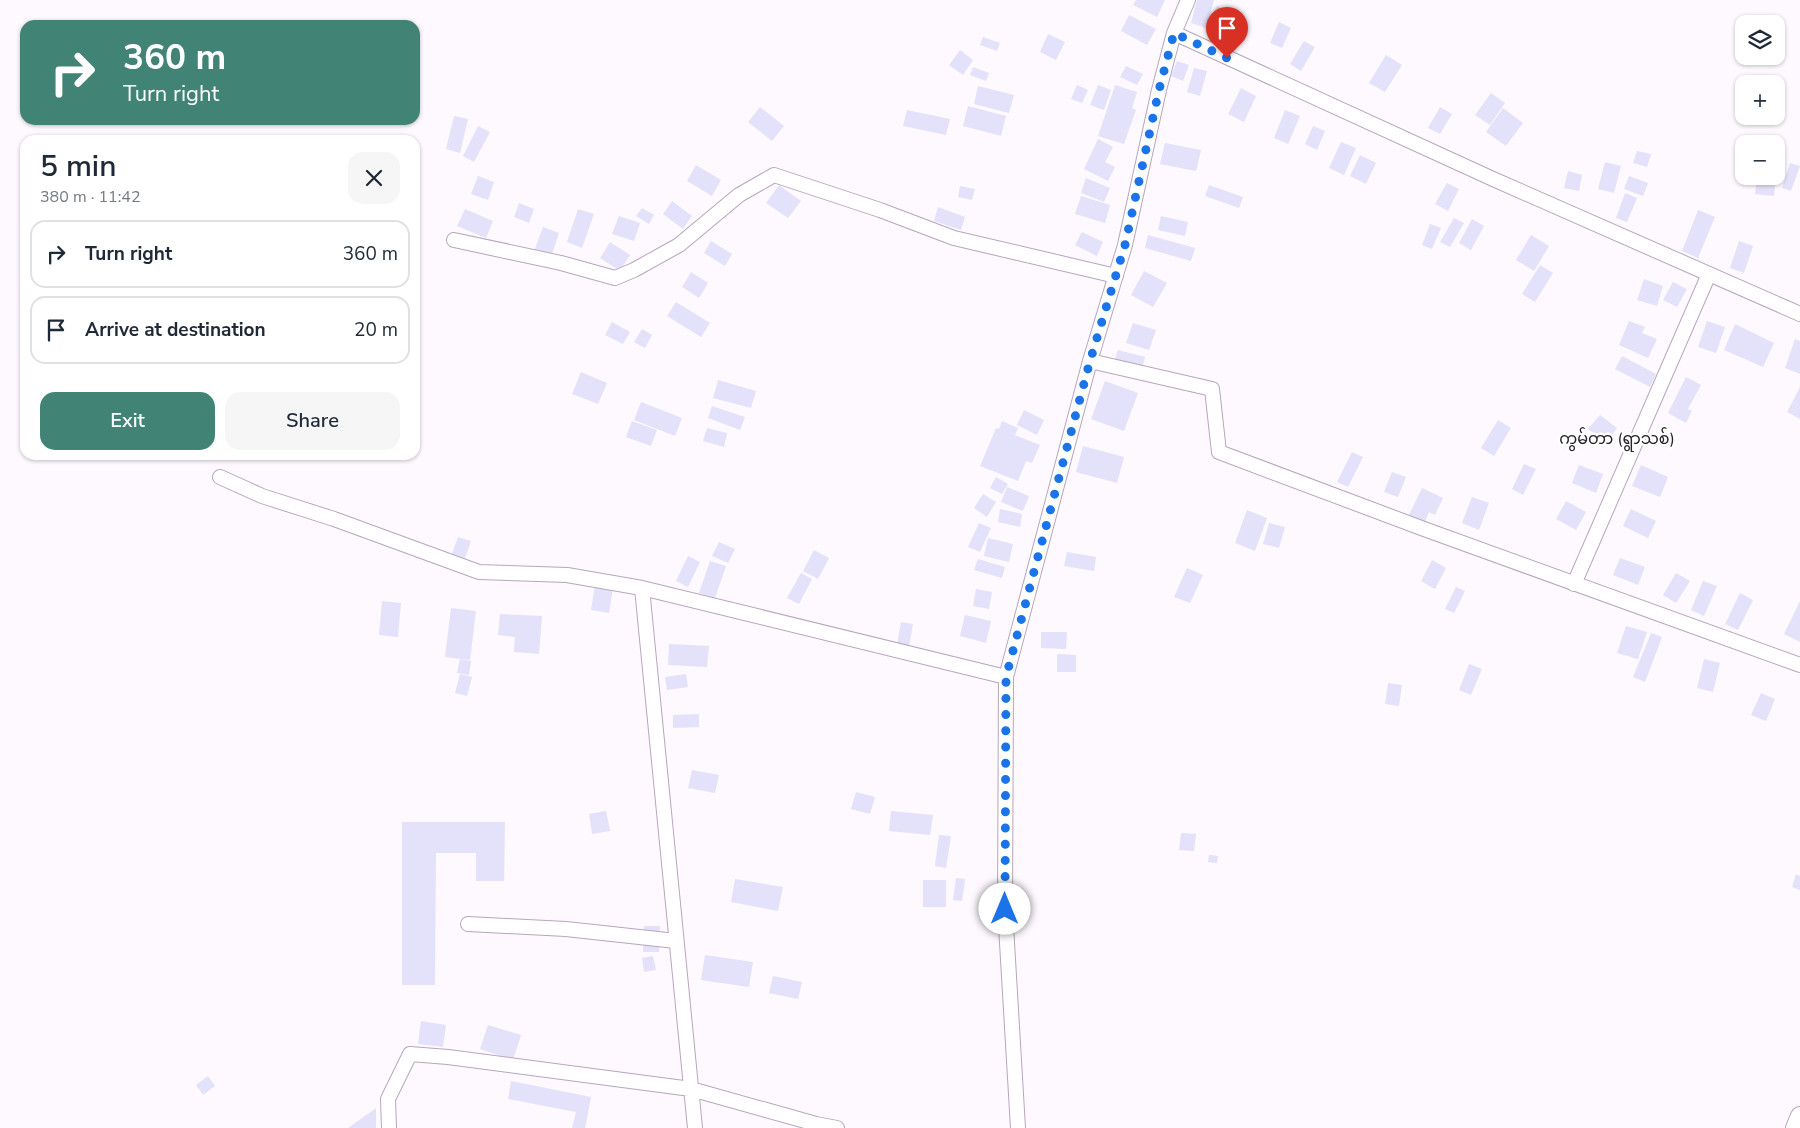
<!DOCTYPE html>
<meta charset="utf-8">
<style>
body{margin:0;font-family:"Nunito Sans","Noto Sans Myanmar",sans-serif;background:#f6f6f7;color:#1f2937;height:100vh;display:flex;flex-direction:column;font-size:19px;white-space:nowrap}
*{box-sizing:border-box;margin:0}
p{font-size:16px;color:#747a83}
.icon{flex:none;width:28px;height:28px;fill:none;stroke:currentColor;stroke-width:2;stroke-linecap:round;stroke-linejoin:round}
.map{position:relative;flex:1;overflow:hidden}
.drawer{position:absolute;left:20px;top:135px;width:400px;height:325px;display:flex;flex-direction:column;background:#fff;border-radius:15px;box-shadow:0 1px 4px #0004}
.drawer>*{flex:none}
.guide{position:absolute;left:20px;top:20px;width:400px;height:105px;border-radius:15px;box-shadow:0 1px 4px #0004;background:#418476;color:#fff;overflow:hidden}
.buttons{position:absolute;left:1735px;top:15px;display:grid;gap:10px}
.buttons a{display:grid;place-items:center;width:50px;height:50px;border-radius:10px;background:#fff;box-shadow:0 1px 4px #0004;font-size:25px}
.pin{position:absolute;display:grid;place-items:center;width:42px;height:42px;color:#fff;margin:-51px -21px;border-radius:50% 50% 50% 0;rotate:-45deg;box-shadow:0 0 5px #0007}
.pin .icon{rotate:45deg}
.me{position:absolute;width:55px;margin:-28px;rotate:0deg;stroke-linejoin:round;filter:drop-shadow(0 0 4px #0008)}
.turn{display:flex;align-items:center;gap:18px;height:105px;padding:0 20px;font-size:22px}
.turn .icon{width:65px;height:65px;stroke-width:2.5}
.turn b{display:block;font-size:35px;line-height:42px}
.round{display:grid;place-items:center;flex:none;width:52px;height:52px;border-radius:15px;background:#f6f6f7}
.head{display:flex;align-items:center;justify-content:space-between;height:85px;padding:0 20px}
h1{font-size:30px;font-weight:600;line-height:38px}
.primary-button{display:flex;gap:10px;margin-top:auto;padding:10px 20px}
.primary-button a{flex:1;height:58px;border-radius:15px;background:#418476;color:#fff;font-size:20px;font-weight:600;line-height:58px;text-align:center}
.primary-button a+a{background:#f6f6f7;color:#1f2937}
ul{padding:0;list-style:none}
li{display:flex;align-items:center;gap:15px;height:68px;margin:0 10px 8px;padding:0 10px;border:2px solid #e0e1e3;border-radius:15px}
li div{flex:1}
li b{display:block;font-size:19px}
li em{font-style:normal}
.map>svg:first-child{display:block}
.building{fill:#e4e1fb}
.lines{fill:none;stroke-linecap:round;stroke-linejoin:round}
.minor-casing{stroke:#b7a6bc;stroke-width:16}
.tertiary-casing{stroke:#b7a6bc;stroke-width:20}
.minor{stroke:#fff;stroke-width:14}
.tertiary{stroke:#fff;stroke-width:18}
.route{stroke:#1a73e8;stroke-width:9;stroke-dasharray:0 16.2}
.labels{text-anchor:middle;stroke-width:5;stroke-linejoin:round;paint-order:stroke}
.quarter-label{font-size:16px;fill:#282129;stroke:#fff}
</style>
<div class="map">
<svg width="1800" height="1128" viewBox="0 0 1800 1128">
<rect width="100%" height="100%" fill="#fdf9fe"/>
<path class="building" d="M1136,0H1165L1157,17L1133,5Z
M1197,0H1214L1206,28L1191,23Z
M1217,6L1233,14L1224,34L1208,26Z
M1129,15L1156,29L1147,45L1121,31Z
M1279,22L1291,28L1282,48L1270,43Z
M1048,34L1065,42L1056,60L1040,52Z
M983,37L1000,43L997,51L980,45Z
M1304,41L1315,47L1301,71L1290,64Z
M960,50L973,60L963,75L949,65Z
M1386,55L1402,65L1385,92L1369,83Z
M1177,61L1189,65L1183,81L1171,76Z
M1126,66L1143,74L1137,85L1120,77Z
M973,67L989,73L986,81L970,75Z
M1194,68L1207,71L1200,96L1187,92Z
M1077,85L1088,90L1082,103L1071,99Z
M1098,85L1111,90L1104,110L1090,105Z
M1115,85L1137,92L1132,108L1136,110L1124,144L1098,136Z
M978,86L1014,95L1009,113L974,104Z
M1241,88L1256,96L1244,122L1228,114Z
M1491,93L1505,103L1490,125L1475,115Z
M968,106L1006,116L1001,136L963,126Z
M760,107L784,126L772,141L748,122Z
M1440,107L1452,114L1440,134L1428,128Z
M1503,108L1523,123L1506,146L1486,132Z
M907,110L950,119L946,135L903,126Z
M1285,110L1300,116L1288,144L1274,138Z
M454,116L468,119L460,153L446,149Z
M478,126L490,132L474,162L463,156Z
M1313,126L1325,131L1317,150L1305,144Z
M1098,139L1113,147L1105,162L1115,167L1108,181L1084,169Z
M1341,142L1356,148L1344,175L1329,168Z
M1165,143L1201,150L1196,171L1160,164Z
M1637,151L1651,154L1647,167L1633,163Z
M1360,155L1376,163L1366,184L1350,176Z
M1605,162L1621,166L1614,193L1598,189Z
M1790,163L1800,166L1791,191L1782,188Z
M696,165L721,180L712,196L687,181Z
M1568,171L1582,175L1579,191L1564,188Z
M478,176L494,182L488,200L471,194Z
M1629,176L1648,183L1643,196L1624,189Z
M1757,176H1776L1774,196L1755,194Z
M1086,178L1110,188L1104,202L1081,193Z
M1447,183L1459,189L1448,211L1435,204Z
M779,185L801,201L788,218L766,203Z
M1209,185L1243,197L1239,208L1205,196Z
M960,186L975,189L972,200L958,197Z
M1625,193L1637,198L1627,222L1616,218Z
M1081,196L1110,205L1105,223L1075,214Z
M672,201L692,216L683,229L663,214Z
M519,203L534,209L529,223L514,217Z
M938,207L965,217L961,230L934,221Z
M642,208L654,215L649,224L636,216Z
M465,209L493,221L486,238L457,226Z
M578,209L594,214L582,248L567,242Z
M1698,210L1715,217L1698,258L1682,251Z
M619,216L640,223L634,241L612,234Z
M1161,216L1188,222L1185,236L1158,230Z
M1454,218L1464,223L1450,247L1440,242Z
M1472,219L1484,226L1471,250L1459,243Z
M1430,224L1441,228L1432,249L1422,245Z
M543,227L559,233L549,263L532,257Z
M1082,232L1103,242L1097,256L1075,245Z
M1148,235L1195,248L1191,261L1145,248Z
M1531,235L1549,246L1534,271L1516,260Z
M711,241L732,254L725,266L704,253Z
M1739,241L1753,246L1744,273L1730,268Z
M610,242L630,255L620,271L600,258Z
M1540,265L1553,273L1535,302L1522,294Z
M1144,271L1167,283L1153,307L1131,295Z
M691,272L708,283L699,298L682,287Z
M1644,279L1663,286L1657,306L1637,300Z
M1673,282L1687,289L1677,307L1663,300Z
M676,302L710,323L701,337L667,316Z
M1629,321L1645,327L1642,333L1657,339L1648,358L1619,345Z
M1707,321L1725,327L1716,353L1698,347Z
M612,322L630,332L623,344L605,335Z
M1133,323L1156,330L1149,350L1126,343Z
M1735,324L1774,343L1763,367L1724,350Z
M642,329L652,335L645,348L634,342Z
M1795,339L1800,341V374L1785,368Z
M1118,350L1145,357L1142,369L1114,361Z
M1622,356L1656,374L1650,387L1615,369Z
M581,372L607,383L598,404L572,394Z
M1686,377L1701,385L1688,409L1692,411L1686,423L1668,413Z
M718,380L756,391L751,408L713,398Z
M1105,381L1138,393L1124,431L1091,419Z
M1800,387V419L1787,412Z
M641,402L682,418L675,436L634,420Z
M712,406L745,417L740,430L708,418Z
M1024,410L1044,420L1037,435L1017,425Z
M1600,415L1617,428L1606,443L1588,429Z
M1498,420L1511,428L1494,456L1481,448Z
M632,421L657,430L651,446L626,437Z
M1002,421L1018,428L1015,435L1040,445L1032,463L1026,461L1018,481L980,466L996,428L999,429Z
M707,428L727,433L724,447L703,441Z
M1083,446L1124,457L1117,483L1076,472Z
M1352,452L1363,457L1348,487L1337,482Z
M1524,464L1536,469L1523,495L1512,489Z
M1579,465L1603,474L1596,493L1572,483Z
M1641,465L1668,477L1660,497L1632,486Z
M1392,472L1406,477L1398,497L1384,492Z
M996,477L1008,484L1002,494L990,488Z
M1007,487L1029,496L1023,511L1001,502Z
M1422,488L1443,498L1435,515L1429,512L1425,522L1409,515Z
M983,494L996,502L987,517L974,508Z
M1472,497L1489,503L1479,530L1462,523Z
M1566,501L1586,512L1576,530L1556,519Z
M1000,509L1022,514L1020,527L998,522Z
M1631,509L1656,521L1648,538L1623,526Z
M1247,510L1267,518L1255,551L1235,543Z
M979,523L991,528L980,552L968,547Z
M1269,523L1285,527L1279,548L1263,544Z
M458,537L471,541L465,558L452,554Z
M988,538L1013,544L1009,562L984,556Z
M719,542L735,549L728,563L712,556Z
M814,550L829,558L818,579L803,571Z
M1067,552L1096,557L1094,571L1064,566Z
M688,556L700,562L688,587L676,581Z
M1620,558L1645,567L1638,585L1613,575Z
M978,559L1005,567L1002,578L974,570Z
M1432,560L1446,568L1435,589L1421,581Z
M710,561L726,566L715,598L699,593Z
M1187,568L1203,575L1190,603L1174,597Z
M801,573L812,579L799,604L787,598Z
M1676,573L1690,581L1676,603L1663,595Z
M1703,581L1717,586L1704,616L1691,610Z
M595,585L613,588L609,613L591,610Z
M1456,587L1465,591L1454,613L1445,609Z
M976,589L992,592L989,609L973,606Z
M1740,593L1753,600L1738,630L1725,624Z
M382,601L401,603L398,637L379,635Z
M1800,601V642L1784,634Z
M451,608L476,611L470,660L445,657Z
M500,614L542,616L539,654L514,652L515,637L498,635Z
M965,615L991,621L986,643L960,636Z
M901,622L913,624L909,647L897,645Z
M1626,626L1647,632L1638,659L1617,653Z
M1041,632H1067L1066,649L1041,648Z
M1651,633L1662,637L1645,682L1633,677Z
M669,644L709,646L707,667L668,665Z
M1057,654L1076,655V672H1057Z
M460,659L471,661L469,675L457,673Z
M1704,659L1720,663L1713,692L1697,688Z
M1469,664L1482,669L1471,695L1459,690Z
M460,674L472,677L467,696L455,693Z
M686,674L688,687L667,690L665,677Z
M1388,683L1402,685L1399,706L1385,704Z
M1761,693L1775,699L1766,721L1751,715Z
M699,714V727L673,728V715Z
M692,770L719,775L715,793L688,788Z
M856,792L875,797L870,814L851,809Z
M606,811L610,831L592,834L589,814Z
M891,811L933,815L930,835L889,831Z
M402,822H505L504,881H476V853H436L435,985H402Z
M1181,833L1196,834L1194,851L1179,850Z
M939,835L951,836L946,868L935,866Z
M1209,855L1218,856L1217,863L1208,862Z
M1796,874L1800,876V890L1792,887Z
M956,878L965,879L962,901L953,900Z
M735,879L783,887L778,911L731,902Z
M923,880H946V907H923Z
M644,926H660L659,952H643Z
M705,955L753,962L749,987L701,980Z
M653,956L656,970L644,972L642,958Z
M773,976L802,982L798,999L769,993Z
M421,1021L446,1025L443,1047L418,1044Z
M488,1025L521,1035L513,1060L480,1049Z
M208,1076L215,1086L203,1095L196,1085Z
M511,1081L591,1097L585,1128H572L576,1112L508,1099Z
M376,1108V1128H348Z"/>
<g class="lines">
<defs>
<path id="minor" d="M1174,33L1493,179L1800,314
M454,240L561,263L615,278L634,270L679,245L739,195L774,175L880,210L954,238L1116,276
M1090,361L1212,389L1219,452L1424,529L1800,665
M220,477L262,496L334,519L479,572L567,575L642,588
M1574,584L1709,274
M468,924L566,929L676,941
M389,1128L388,1099L410,1054L448,1057L691,1089L816,1124L837,1128
M695,1128L642,588L1006,677
M1018,1128L1005,909L1006,677L1090,361L1125,245L1159,90L1174,33L1188,0"/>
<path id="tertiary" d="M1795,1128L1800,1116"/>
</defs>
<use href="#minor" class="minor-casing"/>
<use href="#tertiary" class="tertiary-casing"/>
<use href="#minor" class="minor"/>
<use href="#tertiary" class="tertiary"/>
</g>
<g class="lines">
<path class="route" d="M1005,909L1006,677L1090,361L1125,245L1159,90L1174,33L1227,58"/>
</g>
<g class="labels">
<g class="quarter-label">
<text x="1617" y="444">ကွမ်တာ (ရွာသစ်)</text>
</g>
</g>
</svg>
<div class="buttons">
<a><svg class="icon" aria-label="layers" viewBox="0 0 24 24"><path d="M12 4l9 5-9 5-9-5zM3 14l9 5 9-5"/></svg></a>
<a>+</a>
<a>−</a>
</div>
<div class="pin" style="left:1227px;top:58px;background:#d93025"><svg class="icon" aria-label="arrive" viewBox="0 0 24 24"><path d="M6 21V4h12l-3 4 3 4H6"/></svg></div>
<svg class="me" style="left:1005px;top:909px" viewBox="-20 -20 40 40"><circle r="19" fill="#fff"/><path d="M0-13L10 11 0 6-10 11z" fill="#1a73e8"/></svg>
<div class="guide">
<div class="turn"><svg class="icon" aria-label="right" viewBox="0 0 24 24"><path d="M7 20v-9h11M14 6l5 5-5 5"/></svg><div><b>360 m</b>Turn right</div></div>
</div>
<section class="drawer">
<div class="head"><div><h1>5 min</h1><p>380 m · 11:42</p></div><a class="round"><svg class="icon" aria-label="close" viewBox="0 0 24 24"><path d="M6 6l12 12M18 6L6 18"/></svg></a></div>
<ul>
<li><svg class="icon" aria-label="right" viewBox="0 0 24 24"><path d="M7 20v-9h11M14 6l5 5-5 5"/></svg><div><b>Turn right</b></div><em>360 m</em></li>
<li><svg class="icon" aria-label="arrive" viewBox="0 0 24 24"><path d="M6 21V4h12l-3 4 3 4H6"/></svg><div><b>Arrive at destination</b></div><em>20 m</em></li>
</ul>
<div class="primary-button"><a>Exit</a><a>Share</a></div>
</section>
</div>
